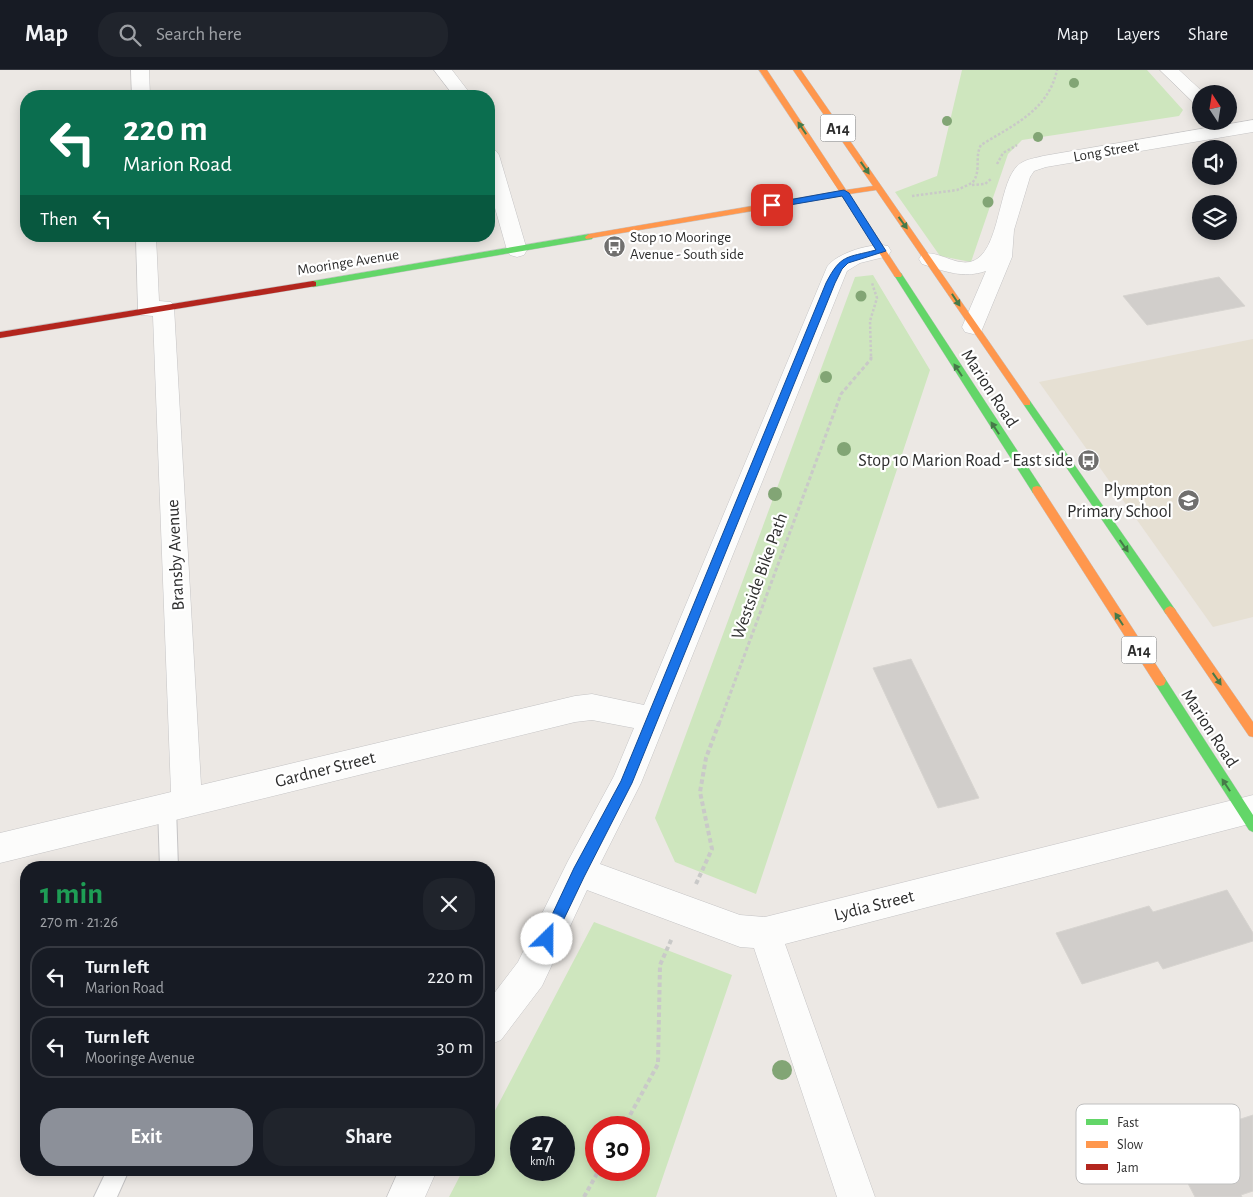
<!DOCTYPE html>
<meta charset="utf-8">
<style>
body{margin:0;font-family:"Alegreya Sans",sans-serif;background:#20242c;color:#f1f3f6;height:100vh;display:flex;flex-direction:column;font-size:19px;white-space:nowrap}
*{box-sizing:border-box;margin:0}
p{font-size:16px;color:#9ea1a6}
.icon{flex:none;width:28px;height:28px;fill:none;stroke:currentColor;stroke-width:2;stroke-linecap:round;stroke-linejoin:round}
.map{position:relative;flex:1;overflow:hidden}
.drawer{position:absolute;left:20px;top:791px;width:475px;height:315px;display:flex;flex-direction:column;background:#171b24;border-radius:20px;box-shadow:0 2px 12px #0003}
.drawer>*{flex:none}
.hud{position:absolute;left:20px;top:20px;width:475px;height:152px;border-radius:20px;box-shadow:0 2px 12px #0003;background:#0b6e4f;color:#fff;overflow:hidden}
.needle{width:32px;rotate:348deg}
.fabs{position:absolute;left:1192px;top:15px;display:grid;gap:10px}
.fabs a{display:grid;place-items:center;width:45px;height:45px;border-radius:50%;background:#171b24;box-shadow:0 2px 12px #0003;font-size:25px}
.speed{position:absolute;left:510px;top:1046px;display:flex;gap:10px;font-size:25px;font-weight:700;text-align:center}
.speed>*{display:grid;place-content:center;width:65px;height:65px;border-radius:50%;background:#171b24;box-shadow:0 2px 12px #0003;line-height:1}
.speed small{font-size:12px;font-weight:400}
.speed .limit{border:8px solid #d22;background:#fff;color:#111}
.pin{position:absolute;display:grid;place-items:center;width:42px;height:42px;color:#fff;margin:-21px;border-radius:10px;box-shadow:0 2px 8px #0006}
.me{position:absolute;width:55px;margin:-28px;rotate:23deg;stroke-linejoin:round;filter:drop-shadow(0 0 4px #0008)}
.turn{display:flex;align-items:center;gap:18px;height:105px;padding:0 20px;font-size:22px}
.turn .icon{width:65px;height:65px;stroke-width:2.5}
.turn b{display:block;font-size:35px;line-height:42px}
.then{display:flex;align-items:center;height:48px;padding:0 20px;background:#0003;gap:10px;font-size:19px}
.round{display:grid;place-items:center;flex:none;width:52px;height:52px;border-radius:20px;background:#20242c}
.overview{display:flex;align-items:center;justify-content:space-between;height:85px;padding:0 20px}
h1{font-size:30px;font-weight:700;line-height:38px;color:#1e9e55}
.action{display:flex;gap:10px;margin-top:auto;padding:10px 20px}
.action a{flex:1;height:58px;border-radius:20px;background:#8c9099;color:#fff;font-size:20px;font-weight:700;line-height:58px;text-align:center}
.action a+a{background:#20242c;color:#f1f3f6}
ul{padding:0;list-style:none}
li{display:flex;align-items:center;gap:15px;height:62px;margin:0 10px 8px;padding:0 10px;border:2px solid #363941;border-radius:20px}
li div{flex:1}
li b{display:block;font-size:19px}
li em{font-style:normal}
header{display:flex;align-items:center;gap:30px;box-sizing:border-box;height:70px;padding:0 25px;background:#171b24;border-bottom:1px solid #363941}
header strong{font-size:24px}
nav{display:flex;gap:28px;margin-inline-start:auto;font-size:18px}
.search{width:350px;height:45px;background:#20242c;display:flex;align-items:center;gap:12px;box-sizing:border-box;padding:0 18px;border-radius:20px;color:#9ea1a6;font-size:19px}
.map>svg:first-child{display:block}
.education{fill:#e6e0d3}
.green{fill:#cee6be;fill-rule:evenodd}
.building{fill:#d1cecb;stroke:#d7d4d0}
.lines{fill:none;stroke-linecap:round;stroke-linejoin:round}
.lane-casing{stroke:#c5c4c5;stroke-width:2}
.street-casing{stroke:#c5c4c5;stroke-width:1}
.fast-casing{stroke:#c5c4c5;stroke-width:1}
.slow-casing{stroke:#c5c4c5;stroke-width:1}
.jam-casing{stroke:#c5c4c5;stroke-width:1}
.path-far2{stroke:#c9c9c8;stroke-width:2.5;stroke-dasharray:2.5 2;stroke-linecap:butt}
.path-far1{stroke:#c9c9c8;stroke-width:3;stroke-dasharray:4 2.5;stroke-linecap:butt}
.path{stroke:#c9c9c8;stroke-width:4;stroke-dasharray:4.5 3;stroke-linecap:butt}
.lane{fill:#fcfcfb;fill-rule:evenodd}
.street{fill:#fcfcfb;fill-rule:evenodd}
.fast{fill:#63d668;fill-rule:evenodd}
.slow{fill:#ff974d;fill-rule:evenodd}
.jam{fill:#b3261e;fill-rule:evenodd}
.tree{fill:#82a575}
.oneway{fill:#467a48}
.route{fill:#1a73e8;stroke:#114b97}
.labels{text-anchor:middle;stroke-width:4.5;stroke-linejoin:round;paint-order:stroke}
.far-street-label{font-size:15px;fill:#2e2e2e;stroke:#fff}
.far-poi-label{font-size:15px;fill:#2e2e2e;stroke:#fff;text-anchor:start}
.shield{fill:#fff;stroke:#6d6d6d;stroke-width:1}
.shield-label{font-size:16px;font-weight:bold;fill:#2e2e2e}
.street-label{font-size:18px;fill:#2e2e2e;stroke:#fff}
.poi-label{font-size:18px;fill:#2e2e2e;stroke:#fff;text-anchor:end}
.key{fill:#fff;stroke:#c0c0c0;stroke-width:1}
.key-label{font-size:14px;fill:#2e2e2e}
</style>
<header>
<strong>Map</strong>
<div class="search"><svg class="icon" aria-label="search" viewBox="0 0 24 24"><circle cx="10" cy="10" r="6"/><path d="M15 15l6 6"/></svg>Search here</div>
<nav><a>Map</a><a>Layers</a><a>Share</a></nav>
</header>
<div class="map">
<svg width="1253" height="1127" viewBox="0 0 1253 1127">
<rect width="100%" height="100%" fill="#ece8e4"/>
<path class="education" d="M1253,269V547L1213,557L1039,312Z"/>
<path class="green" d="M962,0H1147L1183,40L1179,46L1022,70L1008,84L971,192L940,186L895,122L937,106Z
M873,205L930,300L756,824L675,792L655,748L855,207Z
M594,852L732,905L656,1127H449L463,1100H489V1052ZM521,1058H564V1100H521ZM596,1058H639V1100H596Z"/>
<path class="building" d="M1219,207L1245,236L1147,255L1123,226Z
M911,589L979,728L938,738L873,598Z
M1227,820L1253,863V871L1163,899L1158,891L1082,914L1056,863L1149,836L1153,842Z
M1253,1045V1121L1241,1125L1242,1127H1195L1167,1073Z"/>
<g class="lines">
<defs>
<path id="lane" d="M167,729L173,731L176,737L178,798H160L158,737L161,731Z
M107,1100H129L117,1127H94Z"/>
<path id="street" d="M131,0H149L150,26H132Z
M434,0H452L472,26H454Z
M1160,0H1179L1205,24H1201V35L1195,34Z
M1253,50V62L1046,97L1034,101L1030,107L1014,160L1012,187L981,262L973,264L965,262L962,257L986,201C963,209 944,201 922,194L919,189L922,184C938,180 953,195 970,192C1002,185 997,107 1021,93C1027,89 1036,88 1043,86Z
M489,79L496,81L499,85L527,180L524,185L517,187L510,185L507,180L489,117Z
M136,166H156L159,231L171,232L174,237L201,715L575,626L592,624L644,635L827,197C836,183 873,172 888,176L891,181L888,186L860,193L847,201L641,713L600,794L740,845L765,847L1253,725V753L785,874L875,1127H837L754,878L740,877L587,820L542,916L501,970L489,975V930L518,892L568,791L614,706L634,658L592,650L575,652L0,793V763L171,722L153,246L141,245L138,240Z
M399,1100H437L425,1127H387Z"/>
<path id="fast" d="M589,164L593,167L592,169L313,217L309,214L313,211Z
M898,202L901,203L1041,417L1042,420L1041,423H1033L894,205Z
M1027,330L1030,331L1174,538L1176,541L1174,544H1166L1024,335V331Z
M1160,606L1164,607L1253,745V762L1249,760L1156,615L1154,611L1156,607Z"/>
<path id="slow" d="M759,0H767L846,120L873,116L793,0H801L1030,331V335H1024L876,120L849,124L902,205L901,207H895L842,126L586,169L585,167L589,164L839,121Z
M1037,416L1041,417L1164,607L1166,611L1164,615L1160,616L1156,615L1033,423L1032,420L1033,417Z
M1170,536L1174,538L1253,652V667L1249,666L1166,544L1164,541L1166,538Z"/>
<path id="jam" d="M313,211L316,212V216L0,268V262Z"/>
</defs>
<use href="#lane" class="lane-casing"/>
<use href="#street" class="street-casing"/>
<use href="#fast" class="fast-casing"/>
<use href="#slow" class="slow-casing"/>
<use href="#jam" class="jam-casing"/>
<path class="path-far2" d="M997,94L1003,83L1017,75
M972,115L985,114L991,109
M912,126L957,120L972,113C982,102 974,87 981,75C1013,55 1048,41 1057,0
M871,286L870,251L877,228L872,213"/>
<path class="path-far1" d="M719,654L841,324L871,289V285"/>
<path class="path" d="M696,814L712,779L700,722L706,688L719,653
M623,1058L658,994L660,895L672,868
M584,1127L599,1100"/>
<use href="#lane" class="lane"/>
<use href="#street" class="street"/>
<use href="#fast" class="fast"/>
<use href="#slow" class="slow"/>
<use href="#jam" class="jam"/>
</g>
<g class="tree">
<circle cx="1074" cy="13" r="5"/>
<circle cx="947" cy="51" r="5"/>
<circle cx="1038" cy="67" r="5"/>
<circle cx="988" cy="132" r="5.5"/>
<circle cx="861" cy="226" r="5.5"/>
<circle cx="826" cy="307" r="6"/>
<circle cx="844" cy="379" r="7"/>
<circle cx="775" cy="424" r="7"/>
<circle cx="782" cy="1000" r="10"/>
</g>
<defs><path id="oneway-solid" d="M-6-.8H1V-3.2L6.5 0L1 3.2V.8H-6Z" transform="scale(1.25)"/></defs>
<g class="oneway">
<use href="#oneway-solid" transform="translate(802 58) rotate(-124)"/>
<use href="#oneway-solid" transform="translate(865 98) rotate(55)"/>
<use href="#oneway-solid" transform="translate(903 153) rotate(54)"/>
<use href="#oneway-solid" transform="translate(956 230) rotate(57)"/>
<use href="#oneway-solid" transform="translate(958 300) rotate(-123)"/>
<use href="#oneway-solid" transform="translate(995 358) rotate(-123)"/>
<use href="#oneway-solid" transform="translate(1124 476) rotate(55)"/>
<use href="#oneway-solid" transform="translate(1119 549) rotate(-123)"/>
<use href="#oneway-solid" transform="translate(1217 609) rotate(55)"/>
<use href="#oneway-solid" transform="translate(1226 715) rotate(-123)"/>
</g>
<path class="route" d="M844,120L849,123L886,181L848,193L842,199L835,213L632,713L584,807L552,874L547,876L543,874L541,869L543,864L574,798L621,711L826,213C841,184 846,188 876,180L842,126L772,138L768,135L772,133Z"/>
<defs>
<symbol id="bus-disc" viewBox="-11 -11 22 22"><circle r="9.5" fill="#706f6e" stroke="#fff"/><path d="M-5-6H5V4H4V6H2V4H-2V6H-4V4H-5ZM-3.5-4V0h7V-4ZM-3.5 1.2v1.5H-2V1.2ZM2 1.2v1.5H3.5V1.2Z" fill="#fff"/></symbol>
<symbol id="school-disc" viewBox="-11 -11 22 22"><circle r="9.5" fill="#706f6e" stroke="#fff"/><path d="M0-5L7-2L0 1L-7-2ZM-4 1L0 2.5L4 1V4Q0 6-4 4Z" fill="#fff"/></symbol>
</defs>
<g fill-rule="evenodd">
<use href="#bus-disc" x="602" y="164" width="25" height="25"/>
<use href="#bus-disc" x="1076" y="378" width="25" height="25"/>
<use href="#school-disc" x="1176" y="418" width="25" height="25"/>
</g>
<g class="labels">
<g class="far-street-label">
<text transform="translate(1106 81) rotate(-10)" y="5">Long Street</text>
<text transform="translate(348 192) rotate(-9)" y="5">Mooringe Avenue</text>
</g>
<g class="far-poi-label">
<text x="630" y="172">Stop 10 Mooringe<tspan x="630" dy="17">Avenue - South side</tspan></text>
</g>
<g class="shield">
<rect x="820.5" y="44.5" width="35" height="27" rx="4"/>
<rect x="1121.5" y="566.5" width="35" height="27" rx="4"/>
</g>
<g class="shield-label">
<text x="838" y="64">A14</text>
<text x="1139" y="586">A14</text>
</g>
<g class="street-label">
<text transform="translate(990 318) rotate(57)" y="6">Marion Road</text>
<text transform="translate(175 485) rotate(-93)" y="6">Bransby Avenue</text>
<text transform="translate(759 506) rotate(-70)" y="6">Westside Bike Path</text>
<text transform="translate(1210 658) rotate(57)" y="6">Marion Road</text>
<text transform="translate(325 699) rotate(-14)" y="6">Gardner Street</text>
<text transform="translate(874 835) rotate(-14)" y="6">Lydia Street</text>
</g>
<g class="poi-label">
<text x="1073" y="396">Stop 10 Marion Road - East side</text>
<text x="1172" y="426">Plympton<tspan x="1172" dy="21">Primary School</tspan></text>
</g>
</g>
<rect x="1076" y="1034" width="164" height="80" rx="8" class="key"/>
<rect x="1086" y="1049" width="22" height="6" fill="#63d668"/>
<rect x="1086" y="1071" width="22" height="7" fill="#ff974d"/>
<rect x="1086" y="1094" width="22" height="6" fill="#b3261e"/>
<g class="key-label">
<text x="1117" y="1057">Fast</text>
<text x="1117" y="1079">Slow</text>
<text x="1117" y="1102">Jam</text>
</g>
</svg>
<div class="fabs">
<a><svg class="needle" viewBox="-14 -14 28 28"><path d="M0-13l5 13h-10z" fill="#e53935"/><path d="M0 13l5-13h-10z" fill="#9ea1a6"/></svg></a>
<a><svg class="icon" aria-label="sound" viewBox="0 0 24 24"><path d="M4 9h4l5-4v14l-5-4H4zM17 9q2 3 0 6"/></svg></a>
<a><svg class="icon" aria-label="layers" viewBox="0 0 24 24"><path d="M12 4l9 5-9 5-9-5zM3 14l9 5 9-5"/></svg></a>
</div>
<div class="speed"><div>27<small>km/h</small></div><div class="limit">30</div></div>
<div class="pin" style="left:772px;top:135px;background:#d93025"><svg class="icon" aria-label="arrive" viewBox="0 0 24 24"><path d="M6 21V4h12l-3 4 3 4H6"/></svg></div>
<svg class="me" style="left:547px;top:869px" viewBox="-20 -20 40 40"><circle r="19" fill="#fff"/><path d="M0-13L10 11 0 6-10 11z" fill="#1a73e8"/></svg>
<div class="hud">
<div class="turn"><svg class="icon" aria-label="left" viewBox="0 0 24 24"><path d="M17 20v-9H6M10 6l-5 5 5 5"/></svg><div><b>220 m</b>Marion Road</div></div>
<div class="then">Then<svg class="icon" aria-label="left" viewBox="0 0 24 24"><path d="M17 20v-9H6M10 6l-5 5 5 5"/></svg></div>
</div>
<section class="drawer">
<div class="overview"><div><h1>1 min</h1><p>270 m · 21:26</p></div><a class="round"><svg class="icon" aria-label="close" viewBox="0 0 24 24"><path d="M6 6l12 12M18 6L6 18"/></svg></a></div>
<ul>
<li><svg class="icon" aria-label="left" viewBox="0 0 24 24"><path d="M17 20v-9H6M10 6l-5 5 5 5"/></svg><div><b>Turn left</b><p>Marion Road</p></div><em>220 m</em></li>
<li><svg class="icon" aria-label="left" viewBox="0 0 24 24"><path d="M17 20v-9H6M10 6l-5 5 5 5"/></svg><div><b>Turn left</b><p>Mooringe Avenue</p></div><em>30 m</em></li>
</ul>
<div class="action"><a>Exit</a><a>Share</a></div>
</section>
</div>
